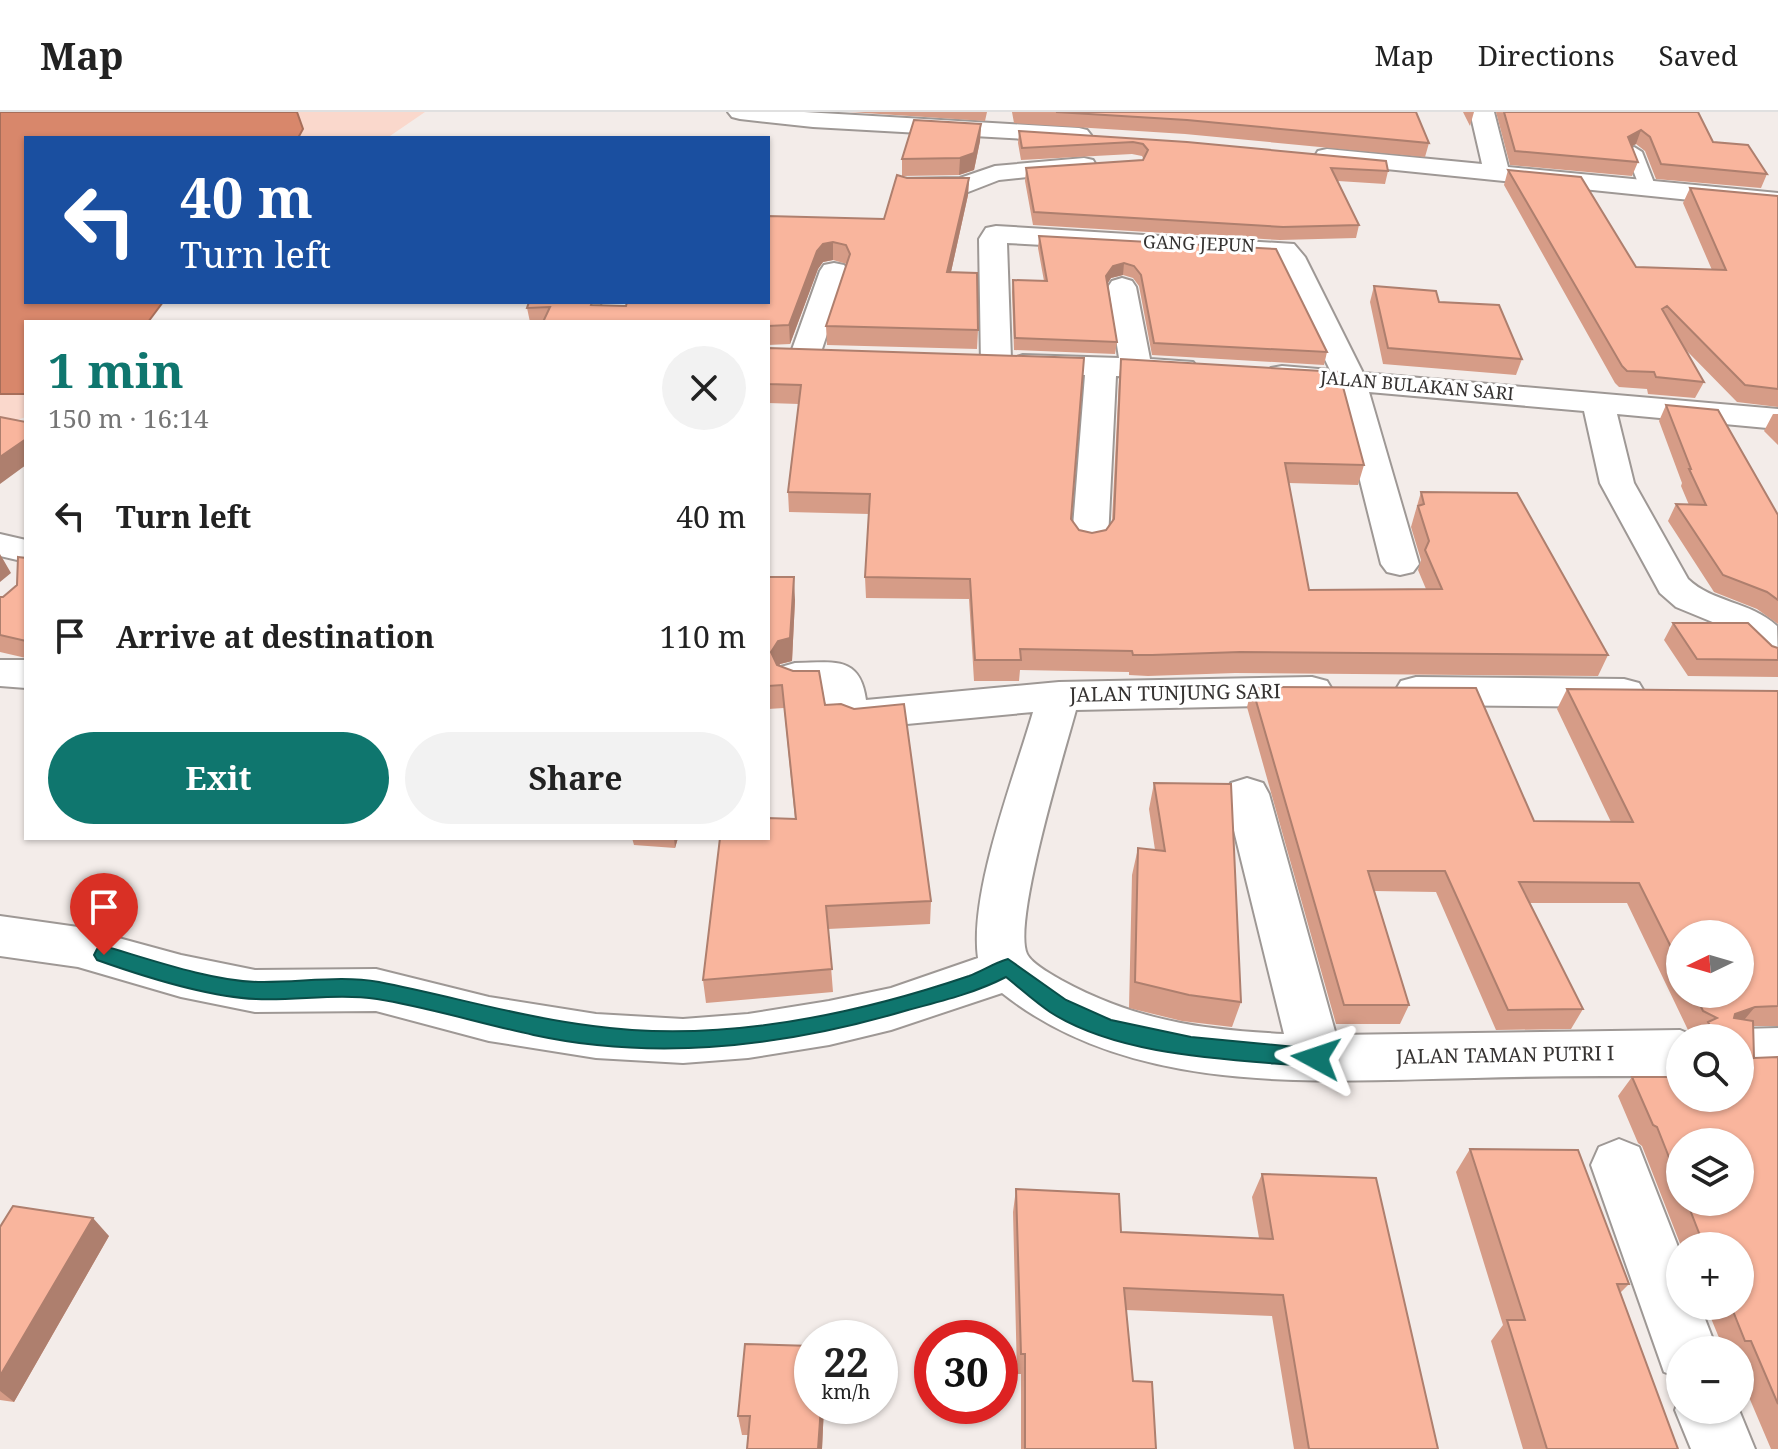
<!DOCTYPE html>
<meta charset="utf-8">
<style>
body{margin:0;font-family:"Noto Serif",serif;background:#f2f2f2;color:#222;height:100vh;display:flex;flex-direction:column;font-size:30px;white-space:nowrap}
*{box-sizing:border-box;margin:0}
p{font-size:26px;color:#767676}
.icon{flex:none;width:44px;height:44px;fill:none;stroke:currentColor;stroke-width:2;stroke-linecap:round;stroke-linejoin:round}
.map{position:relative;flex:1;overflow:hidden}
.drawer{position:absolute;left:24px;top:208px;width:746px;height:520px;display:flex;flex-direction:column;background:#fff;border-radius:0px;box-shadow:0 2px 6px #0004}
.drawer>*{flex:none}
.guide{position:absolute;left:24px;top:24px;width:746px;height:168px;border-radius:0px;box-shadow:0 2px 6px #0004;background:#1a4fa0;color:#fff;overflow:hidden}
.needle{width:52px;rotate:265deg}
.tools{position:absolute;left:1666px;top:808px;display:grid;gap:16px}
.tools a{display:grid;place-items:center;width:88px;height:88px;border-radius:50%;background:#fff;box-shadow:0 2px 6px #0004;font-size:40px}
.speed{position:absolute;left:794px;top:1208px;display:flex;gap:16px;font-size:40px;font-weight:700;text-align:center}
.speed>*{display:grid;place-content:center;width:104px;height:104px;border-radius:50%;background:#fff;box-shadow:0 2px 6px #0004;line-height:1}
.speed small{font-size:20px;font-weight:400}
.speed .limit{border:12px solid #d22;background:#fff;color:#111}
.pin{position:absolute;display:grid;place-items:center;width:68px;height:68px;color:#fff;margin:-82px -34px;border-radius:50% 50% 50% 0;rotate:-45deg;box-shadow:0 0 8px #0007}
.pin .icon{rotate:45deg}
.me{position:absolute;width:88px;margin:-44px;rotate:275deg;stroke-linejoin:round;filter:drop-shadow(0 0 6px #0008)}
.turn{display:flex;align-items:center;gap:28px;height:168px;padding:0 24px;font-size:36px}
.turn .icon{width:104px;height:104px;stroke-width:2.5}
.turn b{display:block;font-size:56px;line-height:68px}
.round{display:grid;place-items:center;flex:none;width:84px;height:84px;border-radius:42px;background:#f2f2f2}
.headline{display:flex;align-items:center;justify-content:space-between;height:136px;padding:0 24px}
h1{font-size:48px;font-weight:700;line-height:60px;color:#0f766e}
.primary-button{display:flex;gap:16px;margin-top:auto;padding:16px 24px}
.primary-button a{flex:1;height:92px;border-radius:48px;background:#0f766e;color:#fff;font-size:32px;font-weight:700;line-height:92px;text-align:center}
.primary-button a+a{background:#f2f2f2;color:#222}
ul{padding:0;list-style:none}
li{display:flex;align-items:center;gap:24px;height:120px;padding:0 24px}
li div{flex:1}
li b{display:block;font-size:30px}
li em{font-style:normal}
header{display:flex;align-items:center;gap:48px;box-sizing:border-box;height:112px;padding:0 40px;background:#fff;border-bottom:2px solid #e0e0e0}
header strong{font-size:38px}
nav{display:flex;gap:44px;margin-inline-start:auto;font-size:28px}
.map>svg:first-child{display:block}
.green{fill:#fad8cc}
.water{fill:#d8876b;stroke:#a76e5a;stroke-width:2}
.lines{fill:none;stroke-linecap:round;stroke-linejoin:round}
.service-casing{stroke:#9e9895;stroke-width:4}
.minor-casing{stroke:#9e9895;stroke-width:4}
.service{fill:#fff;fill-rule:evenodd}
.minor{fill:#fff;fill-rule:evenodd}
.wall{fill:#d69c87;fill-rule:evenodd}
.shaded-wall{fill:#ae7f6e}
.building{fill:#f9b59d;stroke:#ae7f6e;stroke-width:2}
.route{fill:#0f766e;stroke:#0a4d48;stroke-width:2}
.labels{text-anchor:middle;stroke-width:6;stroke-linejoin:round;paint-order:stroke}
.far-street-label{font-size:18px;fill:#363332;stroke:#fff}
.street-label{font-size:20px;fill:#363332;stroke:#fff}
</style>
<header>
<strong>Map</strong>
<nav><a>Map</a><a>Directions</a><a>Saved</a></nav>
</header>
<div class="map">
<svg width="1778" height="1337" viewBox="0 0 1778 1337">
<rect width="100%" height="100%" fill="#f3ece9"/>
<path class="green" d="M298,0H425L387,26H299L303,17Z
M0,282H26V305L0,313Z"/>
<path class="water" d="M0,0H297L303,17L298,26H26V190H163L148,210H26V282H0Z"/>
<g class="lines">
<defs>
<path id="service" d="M1634,35L1642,40L1656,76L1654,79L1648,81L1640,76L1626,40Z"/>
<path id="minor" d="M728,0H804L1079,16L1087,18L1091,23L1087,28L1079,30L813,15L740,7L732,5Z
M1470,0H1494L1508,55L1778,81V97L1327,51L1318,49L1315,44L1318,39L1327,37L1482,52Z
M1084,46L1093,48L1096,53L1093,58L999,68L963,82L900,77L896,72L900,67L960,66L995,54Z
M996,114L1294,132L1305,145L1363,261L1778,297V317L1617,302L1634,371L1688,467C1713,491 1750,489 1777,514L1778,553L1764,549L1732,518L1676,495L1660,481L1600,371L1584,299L1369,280L1419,452L1413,460L1400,463L1387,460L1381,452L1337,277L1271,270L1266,263L1271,256L1282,254L1330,258L1276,146L1007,131L1011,247L1023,243L1119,246L1108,175L1112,169L1122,166L1132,169L1136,175L1150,247L1193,250L1198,257L1193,264L1182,266L1116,264L1108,427L1103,435L1090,438L1077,435L1072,427L1085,263L1023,261L1010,255L996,261L985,259L981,252L979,127L986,116Z
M834,151L844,153L848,159L819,246L815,253L804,255L793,253L789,246L820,159L824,153Z
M603,190H633L627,210H597Z
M0,422L26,428V450L0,444Z
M0,548H26V576L0,574Z
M795,551C832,551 860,542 866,588L1059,570L1312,565L1327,569L1333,579L1327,589L1312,593L1076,598C1065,638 1012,811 1027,842C1032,852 1051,862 1061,868C1134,908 1201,918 1284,922L1225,682L1231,671L1247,666L1263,671L1269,682L1336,923L1680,918L1699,926H1680V964C1611,964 1543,964 1474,966C1317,969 1133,985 1002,881L891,918L829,933L748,946L683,951L596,946L489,929L376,899L255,900L181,885L78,855L0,844V804L78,815L181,843L255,858L376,857L489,885L596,902L683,907L748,902L829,889L891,876L978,846C969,780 1014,666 1033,600L854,617C832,611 826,601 823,579H795L781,575L775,565L781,555Z
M1416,565L1624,567L1639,571L1645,581L1639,591L1624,595L1416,593L1401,589L1395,579L1401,569Z
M1778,916V962L1740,963V926L1721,924L1740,917Z
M1619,1027L1639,1035L1680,1140V1194H1700L1717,1238H1680V1266L1664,1260L1591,1053L1599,1035Z
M1680,1286V1298H1739L1755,1337H1691L1675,1298Z"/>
</defs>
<use href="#service" class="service-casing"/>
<use href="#minor" class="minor-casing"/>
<use href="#service" class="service"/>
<use href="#minor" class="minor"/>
</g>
<path class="wall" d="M850,0H987L985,9Z
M1012,0H1416L1429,31L1425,45L1185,22L1014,11Z
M1463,0H1474L1470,14Z
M1496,0H1698L1713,30L1767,62L1761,76L1656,67L1645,39L1636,32L1632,34L1638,50L1632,64L1510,53Z
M981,12L980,29L974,58L959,63L902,64V47Z
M1019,19L1187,30L1388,59L1385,72L1338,69L1359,113L1356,126L1280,128L1033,113L1025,69L1026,56L1143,48V46L1142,44L1132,42L1021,48L1018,31Z
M1508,58L1636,155L1712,158L1683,91L1690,76L1778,84V295L1737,290L1685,237L1704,270L1695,286L1648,282L1647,277L1619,275L1615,271L1504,73Z
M907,66H969L968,83L951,160L978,218L977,237L827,233L826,214L847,152L833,148L823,150L818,157L790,232L768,233V210H530L527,196L626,194L768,104L884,107Z
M1039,124L1276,137L1327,240L1324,253L1152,243L1139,174L1133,166L1123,163L1111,166L1108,171L1117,230L1115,242L1014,238L1012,180L1013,168L1044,169L1038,136Z
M1374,174L1439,190L1522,247L1516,263L1383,252L1370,190Z
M768,236L1071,407L1079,418L1092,421L1106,418L1112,410L1119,266L1121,247L1364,353L1358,373L1289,371L1309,478L1426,477L1418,458L1421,448L1411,415L1421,380L1608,543L1598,564L1235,561L1148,564L1129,563V560L1020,558L1019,569H974L969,487L866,486L865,465L869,402L789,400L788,380L799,292L768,291Z
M1666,293L1778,403V512L1757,497L1714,480L1668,409L1676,392L1689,393L1681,374L1682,371L1659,309Z
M1773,302H1778V333L1764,319Z
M26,446V546L0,540V485H3L17,473Z
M768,465L795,488L792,549L780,552L779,554L825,593L931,789L930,812L828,817L833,880L706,891L703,868L795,707L784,596L768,597Z
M1673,511L1778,536V565L1688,564L1664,528Z
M1252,575L1534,709L1611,710L1557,597L1567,577L1778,579V914H1753L1754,946L1778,945V1337H1771L1740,1264V1238H1724L1706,1194H1740V1134H1681L1642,1034L1638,1031L1618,984L1632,965L1740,986V926H1696L1698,923L1688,918L1627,791H1529L1583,897L1571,917L1496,918L1436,780L1374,779L1409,893L1400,912H1336L1247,595ZM1680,822L1740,882H1680ZM1680,1030L1740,1090H1680Z
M1154,671L1241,890L1232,915L1182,909L1129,896L1132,763L1138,736L1155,738L1149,697Z
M632,726H678L675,736L634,733Z
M1470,1037L1629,1172L1620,1181L1678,1337H1523L1491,1229L1503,1213L1456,1060Z
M1262,1062L1438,1337H1294L1272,1204L1126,1198L1133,1269L1156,1337H1021V1262H1017L1013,1100L1016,1077L1121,1120L1259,1126L1252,1085Z
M0,1115L109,1124L14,1290L0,1288Z
M824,1294L822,1337H747L749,1323H742L738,1304Z"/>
<path class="shaded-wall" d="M981,12L980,29L974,58L959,63L960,46Z
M1641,18L1636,32L1623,39L1628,25Z
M969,66L968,83L947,178V160Z
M833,130V148L823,150L818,157L790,232L789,213L817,139L823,132Z
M1124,151L1123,163L1111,166L1105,175L1106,164L1113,154Z
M26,327V353L0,372V345Z
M0,442L11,461L0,470Z
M794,465L795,488L792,549L780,552L772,563L771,540Z
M674,726H678L675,736Z
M1755,895L1739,914L1720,921L1735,902Z
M93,1106L109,1124L14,1290L0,1279V1264Z
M821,1294H824L822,1337H818Z"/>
<path class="building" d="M1056,0H1416L1429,31L1187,8Z
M1504,0H1698L1713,30L1748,33L1767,62L1661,52L1650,25L1641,18L1628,25L1638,50L1515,39Z
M914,8L981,12L974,41L960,46L902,47Z
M1019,19L1187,30L1386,49L1388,59L1331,56L1359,113L1283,115L1034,100L1026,56L1143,48L1148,38L1143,32L1133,30L1022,36Z
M1508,58L1581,65L1636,155L1726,158L1690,76L1778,84V277L1745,273L1667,194L1662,197L1704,270L1656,265L1654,260L1627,259L1622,254Z
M897,63L907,66H969L947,160L977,161L978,218L826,214L850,142L846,133L833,130L823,132L817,139L789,213L768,214V210H543L550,195L527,196L529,190H592L591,193L626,194L627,190H768V104L884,107Z
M1039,124L1276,137L1327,240L1154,231L1141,163L1134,154L1124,151L1113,154L1106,164L1117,230L1015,226L1013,168L1047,169Z
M1374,174L1436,179L1439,190L1499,193L1522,247L1388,236Z
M768,236L1084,246L1071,407L1079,418L1092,421L1106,418L1114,407L1121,247L1339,260L1364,353L1285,351L1309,478L1442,477L1425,438L1429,429L1418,394L1424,392L1421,380L1517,381L1608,543L1240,540L1152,543H1133L1132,539L1020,537L1021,548H975L970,467L865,465L870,382L788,380L801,273L768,272Z
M1666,293L1718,298L1778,403V488L1767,480L1723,463L1676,392L1706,393L1689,357H1691Z
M0,305L26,310V327L0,345Z
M18,445L26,446V529L0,523V485H3L17,473Z
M768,465H794L790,526L778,529L771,540L777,553L793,559H819L825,593L841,592L854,597L904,592L931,789L826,794L832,857L703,868L720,726H768V706L796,707L782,573L768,574Z
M1673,511H1748L1772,534L1778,536V548L1697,547Z
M1252,575L1476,576L1534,709L1633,710L1567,577L1778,579V894L1755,895L1735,902L1734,906L1753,909L1754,946L1778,945V1292L1751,1229H1745L1731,1194H1740V1134H1700L1699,1121L1687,1090H1740V1030H1680V1073L1657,1015L1653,1013L1632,965H1680V986H1740V926H1717L1708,910L1717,906L1703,899L1695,882H1740V822H1680V853L1639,771L1519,770L1583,897L1508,898L1445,759H1368L1409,893H1344Z
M1154,671L1231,672L1241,890L1189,883L1135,870L1138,736L1165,739Z
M1470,1037L1578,1038L1629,1172H1617L1678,1337H1547L1507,1208H1525Z
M1262,1062L1376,1066L1438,1337H1309L1283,1183L1124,1176L1133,1269L1152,1270L1156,1337H1025V1242H1021L1016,1077L1119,1082L1121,1120L1273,1127Z
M13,1094L93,1106L0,1264V1115Z
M745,1232L812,1234V1294H821L818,1337H747L750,1304H738Z"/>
<path class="route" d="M104,834C149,847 211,869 258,870C298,871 339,863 379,870C451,884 520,905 593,914C717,931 851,904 969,864C982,859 994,851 1008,847L1066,888L1111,908L1191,925L1316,937L1324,939L1327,946L1324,953L1316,955C1233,947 1122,946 1050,900C1035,890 1021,877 1006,865C975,881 942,889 908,898C807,928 703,944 597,933C522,926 451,899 377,887C337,881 296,889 256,887C208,885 142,864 97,848L94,843L97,837Z"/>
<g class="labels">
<g class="far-street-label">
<text transform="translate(1199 132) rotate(2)" y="6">GANG JEPUN</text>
<text transform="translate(1417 274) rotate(5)" y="6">JALAN BULAKAN SARI</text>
</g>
<g class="street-label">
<text transform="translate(1175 581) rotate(-1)" y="7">JALAN TUNJUNG SARI</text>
<text transform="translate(1505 943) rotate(-1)" y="7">JALAN TAMAN PUTRI I</text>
</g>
</g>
</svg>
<div class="tools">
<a><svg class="needle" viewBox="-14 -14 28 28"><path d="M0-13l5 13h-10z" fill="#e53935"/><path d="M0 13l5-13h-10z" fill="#767676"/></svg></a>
<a><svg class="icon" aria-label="search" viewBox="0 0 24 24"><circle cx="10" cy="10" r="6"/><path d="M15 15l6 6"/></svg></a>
<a><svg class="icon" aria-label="layers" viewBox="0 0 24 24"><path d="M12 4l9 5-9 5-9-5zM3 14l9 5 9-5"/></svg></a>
<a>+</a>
<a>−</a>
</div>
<div class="speed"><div>22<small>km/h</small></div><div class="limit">30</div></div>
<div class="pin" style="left:104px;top:843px;background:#d93025"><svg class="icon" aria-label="arrive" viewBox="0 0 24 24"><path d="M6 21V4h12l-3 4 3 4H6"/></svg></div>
<svg class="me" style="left:1316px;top:946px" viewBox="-20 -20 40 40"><path d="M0-17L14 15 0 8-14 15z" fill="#0f766e" stroke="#fff" stroke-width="4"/></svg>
<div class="guide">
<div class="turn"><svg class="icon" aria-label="left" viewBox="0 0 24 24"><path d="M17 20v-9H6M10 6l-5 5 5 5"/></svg><div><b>40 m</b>Turn left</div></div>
</div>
<section class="drawer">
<div class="headline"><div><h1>1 min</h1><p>150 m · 16:14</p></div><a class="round"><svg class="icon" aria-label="close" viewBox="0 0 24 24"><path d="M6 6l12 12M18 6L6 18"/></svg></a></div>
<ul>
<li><svg class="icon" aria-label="left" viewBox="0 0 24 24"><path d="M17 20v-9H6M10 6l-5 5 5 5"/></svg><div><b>Turn left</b></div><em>40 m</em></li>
<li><svg class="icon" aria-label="arrive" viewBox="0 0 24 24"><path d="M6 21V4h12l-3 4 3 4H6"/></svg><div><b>Arrive at destination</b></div><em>110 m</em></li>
</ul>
<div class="primary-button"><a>Exit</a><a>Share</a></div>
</section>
</div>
